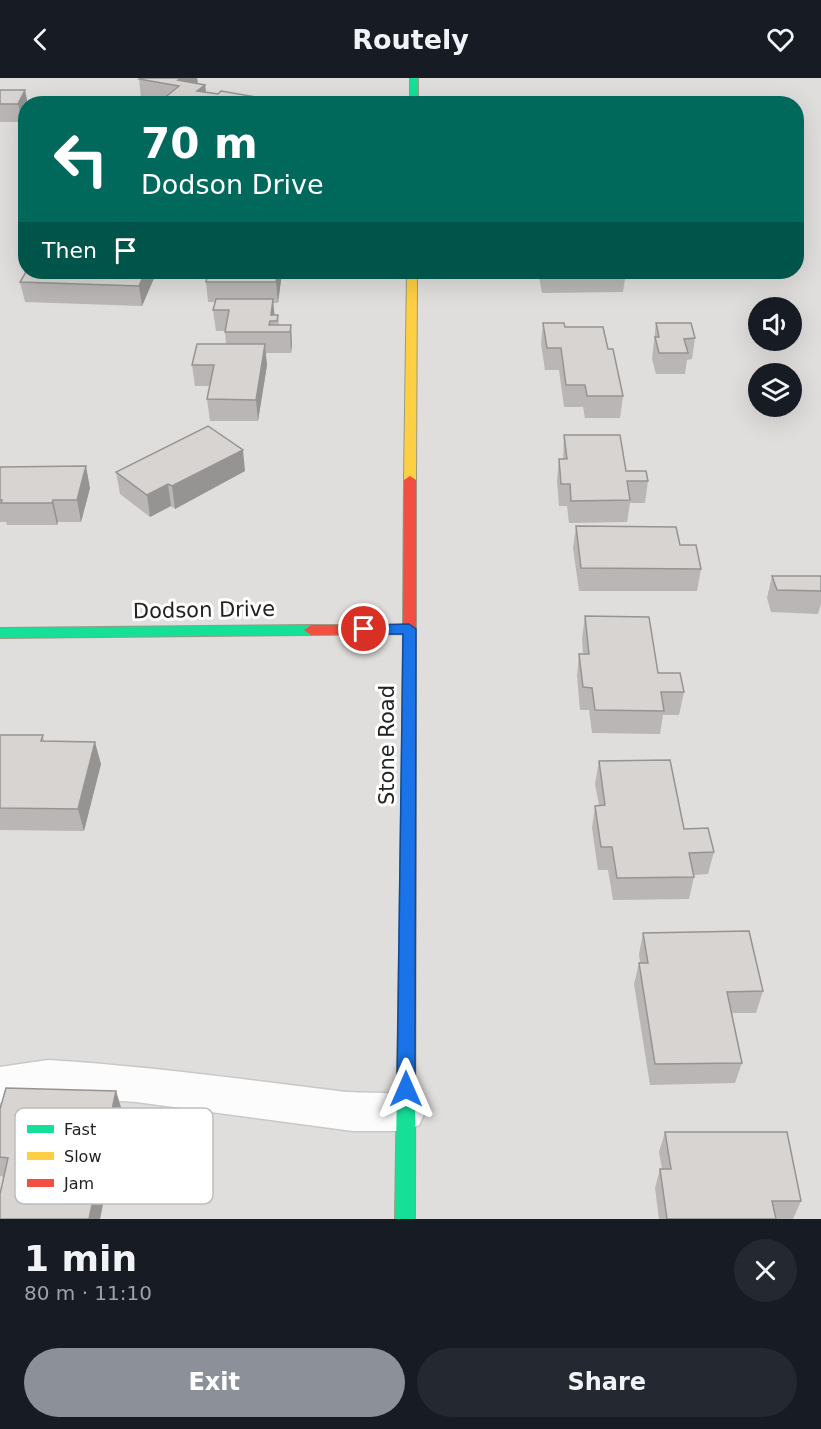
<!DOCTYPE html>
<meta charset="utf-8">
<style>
body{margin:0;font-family:"DejaVu Sans",sans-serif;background:#242831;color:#f1f3f6;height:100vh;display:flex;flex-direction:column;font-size:22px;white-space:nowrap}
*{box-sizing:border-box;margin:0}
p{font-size:20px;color:#9ea1a6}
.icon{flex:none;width:33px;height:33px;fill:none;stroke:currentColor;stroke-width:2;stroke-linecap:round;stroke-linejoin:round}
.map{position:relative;height:1141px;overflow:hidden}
.side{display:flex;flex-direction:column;background:#171b24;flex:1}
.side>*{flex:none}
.banner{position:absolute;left:18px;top:18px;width:786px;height:183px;border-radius:24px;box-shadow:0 6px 24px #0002;background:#00695c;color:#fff;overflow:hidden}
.controls{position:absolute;left:748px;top:219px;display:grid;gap:12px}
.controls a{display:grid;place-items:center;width:54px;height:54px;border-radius:50%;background:#171b24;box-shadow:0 6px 24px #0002;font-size:30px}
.pin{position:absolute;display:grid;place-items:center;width:51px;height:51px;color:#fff;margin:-26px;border:3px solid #fff;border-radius:50%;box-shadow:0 2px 6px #0007}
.me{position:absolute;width:66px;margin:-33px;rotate:0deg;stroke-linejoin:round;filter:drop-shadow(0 0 4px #0008)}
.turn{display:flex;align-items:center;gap:21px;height:126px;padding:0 24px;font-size:27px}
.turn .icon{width:78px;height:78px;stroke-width:2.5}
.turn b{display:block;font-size:42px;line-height:51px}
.then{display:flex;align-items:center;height:57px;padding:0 24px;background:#0003;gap:12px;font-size:22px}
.round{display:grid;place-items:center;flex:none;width:63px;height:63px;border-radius:32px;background:#242831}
.overview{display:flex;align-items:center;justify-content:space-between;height:102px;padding:0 24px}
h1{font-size:36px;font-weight:800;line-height:45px}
.action{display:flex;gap:12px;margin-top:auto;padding:12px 24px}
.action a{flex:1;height:69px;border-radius:36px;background:#8c9099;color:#fff;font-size:24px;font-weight:800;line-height:69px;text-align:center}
.action a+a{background:#242831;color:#f1f3f6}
header{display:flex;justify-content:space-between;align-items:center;height:78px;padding:0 24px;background:#171b24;font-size:27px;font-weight:800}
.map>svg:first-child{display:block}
.residential{fill:#dfdedc;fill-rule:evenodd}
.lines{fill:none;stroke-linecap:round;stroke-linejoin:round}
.lane-casing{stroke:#c9c8c7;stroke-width:3}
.fast-casing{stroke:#999a82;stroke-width:2}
.slow-casing{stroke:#999a82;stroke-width:2}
.jam-casing{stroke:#999a82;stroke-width:2}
.lane{fill:#fdfcfc;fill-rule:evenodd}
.fast{fill:#16e098;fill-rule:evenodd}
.slow{fill:#ffcf43;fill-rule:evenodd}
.jam{fill:#f24e42;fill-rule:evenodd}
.wall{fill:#b9b6b5}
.shaded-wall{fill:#969493}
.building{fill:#d7d4d2;stroke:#969493;stroke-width:1.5}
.route{fill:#1a73e8;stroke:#114b97;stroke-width:1.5}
.labels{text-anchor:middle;stroke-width:6;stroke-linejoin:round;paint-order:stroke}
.street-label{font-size:21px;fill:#222;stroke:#fff}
.key{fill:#fff;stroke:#bdbdbd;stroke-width:1.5}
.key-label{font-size:16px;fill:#222}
</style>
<header><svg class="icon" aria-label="back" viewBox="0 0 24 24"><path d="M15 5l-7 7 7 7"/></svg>Routely<svg class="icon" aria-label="heart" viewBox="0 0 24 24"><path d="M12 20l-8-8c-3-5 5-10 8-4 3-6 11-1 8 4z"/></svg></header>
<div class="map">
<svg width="821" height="1141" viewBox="0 0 821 1141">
<rect width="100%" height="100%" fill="#f0eeeb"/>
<path class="residential" d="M0,0H821V1141H0ZM26,26H796V194H26ZM759,230H792V262H759ZM759,296H792V328H759Z"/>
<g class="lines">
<defs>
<path id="lane" d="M48,982C145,988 242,1001 338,1013C365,1017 394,1011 419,1021L425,1034L419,1047L405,1053H353L136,1024L48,1018L0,1025V989Z"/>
<path id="fast" d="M410,0H418V26H410Z
M311,547L318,552L311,557L0,560V550Z
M409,661L414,662L416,666L415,1141H395L402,666L404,662Z"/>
<path id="slow" d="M407,194H417L416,402L410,406L404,402Z"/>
<path id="jam" d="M410,398L416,402V666L414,670H404L402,666L403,556L311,557L304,552L311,547H403L404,402Z"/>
</defs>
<use href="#lane" class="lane-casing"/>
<use href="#fast" class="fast-casing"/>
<use href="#slow" class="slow-casing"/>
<use href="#jam" class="jam-casing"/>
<use href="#lane" class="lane"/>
<use href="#fast" class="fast"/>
<use href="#slow" class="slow"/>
<use href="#jam" class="jam"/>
</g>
<path class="wall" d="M197,0L198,5L205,7L206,14L268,21V26H157L160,23L141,20L139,1Z
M0,12L26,26V36L22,44H0Z
M26,194H154L155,198L142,228L25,224L20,204Z
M208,194H282L278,225H273L274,237H278L279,247H291L292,267L291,275H265L267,287L258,343H210L207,321L210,308H195L192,287L226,266L225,253H216L213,232L215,224H208L206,204Z
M538,194H626L623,214L542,215Z
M543,245L565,249L608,271L623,318L620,340H585L583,329H564L559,292H545L541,266Z
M656,245L695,260L692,281L687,282L685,296H656L652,281Z
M564,357L626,393L648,403L645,425H630L627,444L569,445L567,428H559L557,403L559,381H563Z
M0,389L90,410L81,444H58L57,447H7L6,444H0Z
M245,393L175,431L171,428L150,439L120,416L116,394Z
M576,448L680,467L701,491L697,513H579L573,470Z
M772,498L821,500V526L818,536L771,534L767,520Z
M585,538L684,614L679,637H663L660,656L592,655L589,632H580L577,598L579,576H583L582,561Z
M0,657H43L44,663L101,686L84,753L0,752Z
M599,683L714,774L708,796L694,797V799L689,821L613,822L608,792H598L592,750L595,728L599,727L595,706Z
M643,855L763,913L756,935H732L742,985L735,1005L650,1007L634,906L639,885H640L639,876Z
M116,1013L122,1033L100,1141H0L4,1099L0,1098V1031Z
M665,1054L801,1123L793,1141H659L655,1110L660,1091H662L659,1074Z"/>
<path class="shaded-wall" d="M181,0H197L198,6L178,2Z
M205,7L207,25L197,13Z
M25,12L28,26H26V36L22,44L18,26Z
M145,194H154L155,198L142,228L139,208Z
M278,194H282V195L278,225L276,204Z
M273,221L275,242L271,237Z
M291,247L292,267L291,275L290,254Z
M265,266L267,287L258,343L256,322Z
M243,372L245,393L175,431L172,408Z
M86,388L90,410L81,444L77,422Z
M168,406L171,428L150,439L147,417Z
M53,422L58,444L57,447L52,425Z
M95,664L101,686L84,753L78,731Z
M116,1013L122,1033L100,1141H89Z"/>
<path class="building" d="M141,0H181L178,2L205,7L197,13L218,16L221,13L268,21L263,26H157L179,8L139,1Z
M0,12H25L18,26H0Z
M26,194H145L139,208L20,204Z
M208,194H278L276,204H206Z
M543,194H626L543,195Z
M216,221H273L271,237H278L277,243H270L269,247H291L290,254H225L229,232H213Z
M543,245H564L565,249H603L608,271H613L623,318H587L585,307H566L561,270H547Z
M656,245H691L695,260L684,261L688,275H659L655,259H659Z
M197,266H265L256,322L207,321L214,287H192Z
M208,348L243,372L172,408L168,406L147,417L116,394Z
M564,357H620L626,393H646L648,403H627L630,422L571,423L570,406H561L559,381H567Z
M86,388L77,422H53L52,425H1L2,422H0V389Z
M576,448L676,449L680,467H696L701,491L581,490Z
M772,498H821V513L777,512Z
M585,538L649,539L658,595H680L684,614H661L664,633L595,632L592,610L583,609L579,576H589Z
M0,657H43L41,663L95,664L78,731L0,730Z
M670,682L684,751L708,750L714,774L689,775L694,799L617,800L612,769H601L595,728L605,727L599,683Z
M749,853L763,913L727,914L742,985L655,986L639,885H648L643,855Z
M6,1010L116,1013L89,1141H0V1116L8,1080L0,1079V1031Z
M665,1054H787L801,1123H772L776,1141H667L660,1091H671Z"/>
<path class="route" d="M409,546L416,551L415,1011L412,1017L406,1019L399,1017L397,1011L403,556H364L357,551L364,547Z"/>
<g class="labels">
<g class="street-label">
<text transform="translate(204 532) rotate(-1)" y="7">Dodson Drive</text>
<text transform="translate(387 667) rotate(-90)" y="7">Stone Road</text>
</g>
</g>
<rect x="15" y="1030" width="198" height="96" rx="9" class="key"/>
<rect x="27" y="1047" width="27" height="8" fill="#16e098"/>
<rect x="27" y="1074" width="27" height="8" fill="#ffcf43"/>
<rect x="27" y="1101" width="27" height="8" fill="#f24e42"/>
<g class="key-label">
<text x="64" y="1057">Fast</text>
<text x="64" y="1084">Slow</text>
<text x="64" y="1111">Jam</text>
</g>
</svg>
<div class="controls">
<a><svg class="icon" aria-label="sound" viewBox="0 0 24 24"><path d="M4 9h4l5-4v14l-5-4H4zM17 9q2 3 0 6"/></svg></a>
<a><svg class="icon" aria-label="layers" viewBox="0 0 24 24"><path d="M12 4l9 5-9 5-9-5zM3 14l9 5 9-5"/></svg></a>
</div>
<div class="pin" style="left:364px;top:551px;background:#d93025"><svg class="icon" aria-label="arrive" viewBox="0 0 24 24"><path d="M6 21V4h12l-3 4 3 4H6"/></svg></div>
<svg class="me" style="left:406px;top:1011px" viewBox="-20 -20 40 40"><path d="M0-17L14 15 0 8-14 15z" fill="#1a73e8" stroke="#fff" stroke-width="4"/></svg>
<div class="banner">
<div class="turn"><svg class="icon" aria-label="left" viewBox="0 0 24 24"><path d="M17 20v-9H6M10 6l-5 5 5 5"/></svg><div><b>70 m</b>Dodson Drive</div></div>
<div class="then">Then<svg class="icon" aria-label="arrive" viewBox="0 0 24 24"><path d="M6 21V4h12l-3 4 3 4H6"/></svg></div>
</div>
</div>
<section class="side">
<div class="overview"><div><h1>1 min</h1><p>80 m · 11:10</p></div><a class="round"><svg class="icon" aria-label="close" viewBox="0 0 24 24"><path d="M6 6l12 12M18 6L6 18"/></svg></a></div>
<div class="action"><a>Exit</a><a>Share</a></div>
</section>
